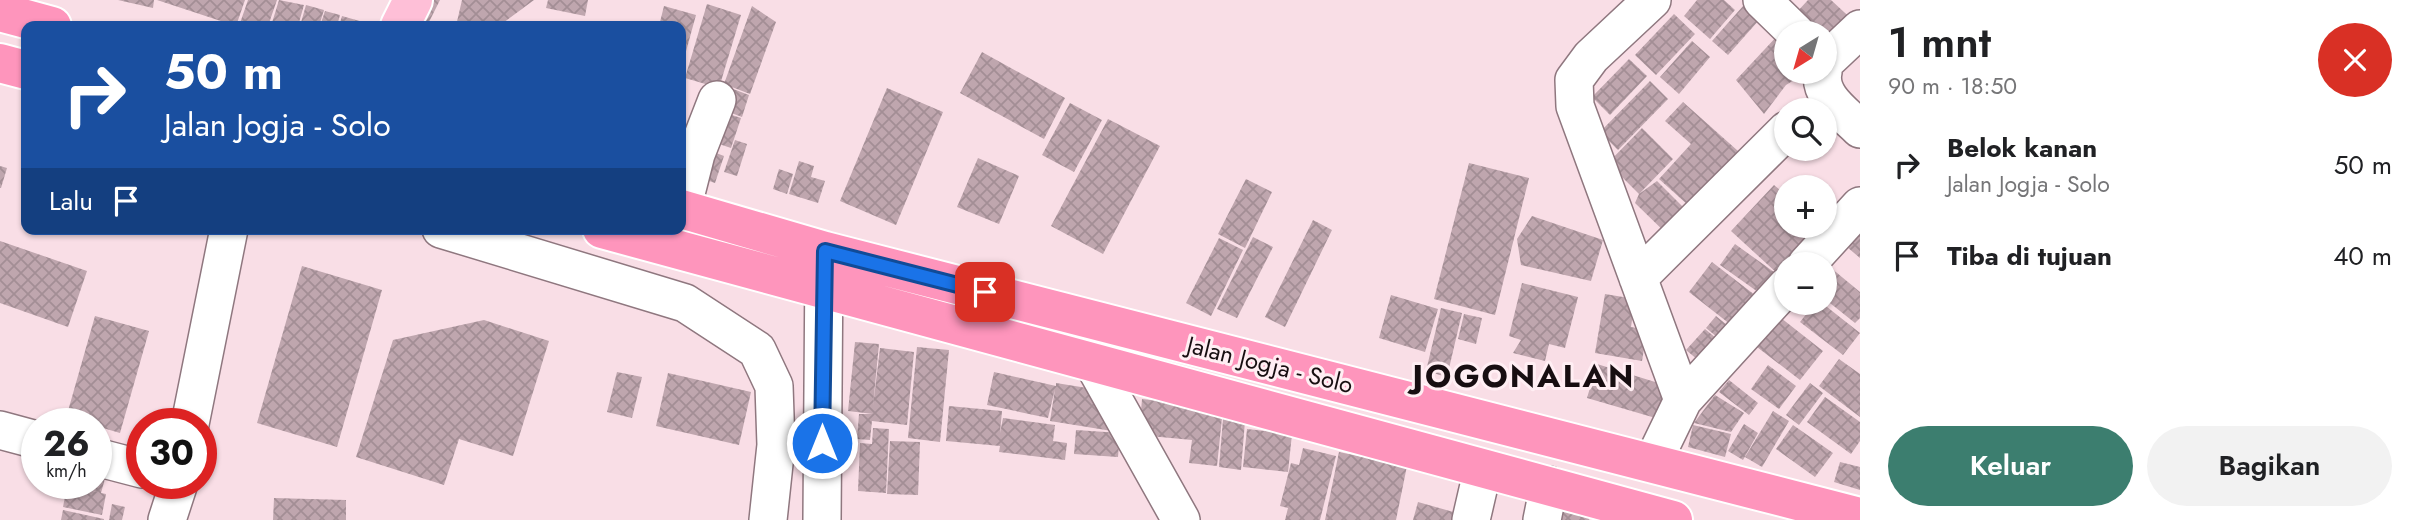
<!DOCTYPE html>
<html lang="id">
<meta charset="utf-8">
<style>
body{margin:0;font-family:Jost,sans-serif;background:#f2f2f2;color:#202124;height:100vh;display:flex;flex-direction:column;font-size:26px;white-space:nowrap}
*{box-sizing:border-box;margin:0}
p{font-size:23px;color:#757577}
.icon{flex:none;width:38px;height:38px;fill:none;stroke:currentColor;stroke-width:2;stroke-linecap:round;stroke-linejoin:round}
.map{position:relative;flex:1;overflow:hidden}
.side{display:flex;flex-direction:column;background:#fff;width:560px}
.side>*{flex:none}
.hud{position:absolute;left:21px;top:21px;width:665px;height:214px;border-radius:14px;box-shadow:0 2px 5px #0004;background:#1a4fa0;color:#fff;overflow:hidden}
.needle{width:46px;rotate:217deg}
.buttons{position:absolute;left:1774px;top:21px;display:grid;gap:14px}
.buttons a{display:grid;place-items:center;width:63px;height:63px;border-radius:50%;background:#fff;box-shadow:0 2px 5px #0004;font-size:35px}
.speed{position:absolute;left:21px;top:408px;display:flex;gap:14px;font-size:35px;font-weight:700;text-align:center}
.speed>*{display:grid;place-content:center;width:91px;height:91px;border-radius:50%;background:#fff;box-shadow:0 2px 5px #0004;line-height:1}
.speed small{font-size:18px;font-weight:400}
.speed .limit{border:10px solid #d22;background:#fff;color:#111}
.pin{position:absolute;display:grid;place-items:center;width:60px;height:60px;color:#fff;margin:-30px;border-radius:14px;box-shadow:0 4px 10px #0006}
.me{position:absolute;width:77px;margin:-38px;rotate:0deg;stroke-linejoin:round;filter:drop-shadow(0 0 5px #0008)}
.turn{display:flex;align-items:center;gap:24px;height:147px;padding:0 28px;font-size:32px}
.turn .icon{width:91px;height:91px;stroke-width:2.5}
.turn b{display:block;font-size:49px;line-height:60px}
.then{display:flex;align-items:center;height:66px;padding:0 28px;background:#0003;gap:14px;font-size:26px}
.round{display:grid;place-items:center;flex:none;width:74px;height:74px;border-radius:37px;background:#f2f2f2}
.headline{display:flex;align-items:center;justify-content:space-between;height:119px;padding:0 28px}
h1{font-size:42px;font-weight:600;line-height:52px}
.action{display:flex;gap:14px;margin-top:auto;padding:14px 28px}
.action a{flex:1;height:80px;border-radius:42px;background:#3c7e6f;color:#fff;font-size:28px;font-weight:600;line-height:80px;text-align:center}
.action a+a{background:#f2f2f2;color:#202124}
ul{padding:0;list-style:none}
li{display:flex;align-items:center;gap:21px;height:91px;padding:0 28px}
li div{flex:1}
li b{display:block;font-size:26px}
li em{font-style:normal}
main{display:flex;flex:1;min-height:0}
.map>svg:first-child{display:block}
.building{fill:url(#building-cross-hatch)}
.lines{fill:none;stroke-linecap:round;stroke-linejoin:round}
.minor-casing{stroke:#8f777f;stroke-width:40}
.major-casing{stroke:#fff;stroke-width:42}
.highway-casing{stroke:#fff;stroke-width:42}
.minor{stroke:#fff;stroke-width:37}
.major{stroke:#febfd7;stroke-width:38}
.highway{stroke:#fe95bc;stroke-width:38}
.route-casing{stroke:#114b97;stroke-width:18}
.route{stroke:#1a73e8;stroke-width:12}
.labels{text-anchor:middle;stroke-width:6;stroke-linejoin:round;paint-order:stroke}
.street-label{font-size:24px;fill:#170e11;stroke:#ffeef3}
.district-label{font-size:32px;font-weight:bold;letter-spacing:2px;fill:#170e11;stroke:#ffeef3}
</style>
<main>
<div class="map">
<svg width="1860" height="520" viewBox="0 0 1860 520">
<defs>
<pattern id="building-cross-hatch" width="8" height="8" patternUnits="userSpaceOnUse" patternTransform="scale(1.75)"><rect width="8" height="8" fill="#bfa6ae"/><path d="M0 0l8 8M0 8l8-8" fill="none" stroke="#a38e95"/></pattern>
</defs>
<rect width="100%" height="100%" fill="#f9dee6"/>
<path class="building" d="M118,0H154L153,8Z
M157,0H245L236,26Z
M248,0H277L268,26H239Z
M279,0L304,5L298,26H271Z
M417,0H440L428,24L410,14Z
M462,0H534L499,26H456Z
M548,0H588L585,16L546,8Z
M1697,0H1724L1735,10L1710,39L1684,16Z
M1808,0H1831L1858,25L1825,42V33H1817L1796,13Z
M707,4L741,15L719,88L685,78Z
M306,5L324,10L319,26H300Z
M1744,5L1760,19L1728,55L1712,41Z
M664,6L696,15L682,66L681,26H659Z
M752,6L776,22L750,94L724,84Z
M325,11L340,15L337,26H320Z
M1674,14L1695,34L1656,75L1635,55Z
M342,16L363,22L362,26H339Z
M1779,34L1787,40V72H1807L1786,85L1764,114L1736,80Z
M1692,41L1710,57L1679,94L1660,77Z
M982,52L1065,98L1044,139L960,93Z
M1629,59L1647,76L1610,115L1592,97Z
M1650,81L1668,99L1618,150L1600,132Z
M725,86L749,95L742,117L718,108Z
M887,88L943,112L896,225L840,201Z
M1683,102L1747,159L1698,214L1659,179L1691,144L1665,121Z
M1070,103L1102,120L1074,172L1042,155Z
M717,110L741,118L731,148L707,140Z
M1108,119L1160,146L1103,254L1051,226Z
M1642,128L1673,159L1639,194L1608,163Z
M735,140L747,144L737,176L724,172Z
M703,148L724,156L715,183L695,176Z
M978,158L1019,176L999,224L957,207Z
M799,161L814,166L811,177L825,181L818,203L789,194Z
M1469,163L1529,178L1495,315L1434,299Z
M0,166L7,168L1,188H0Z
M779,169L793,174L787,194L773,189Z
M1246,179L1272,192L1245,248L1218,234Z
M1657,181L1694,218L1672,239L1635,203L1639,194Z
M1774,185L1787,196L1774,211L1787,222V226H1791L1809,243L1779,275L1731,231Z
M1532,216L1603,240L1591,281L1521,265L1517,239Z
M1313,220L1332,230L1285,327L1265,317Z
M1860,231V258L1847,247Z
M1253,237L1273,247L1237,318L1217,309Z
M1219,238L1243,250L1211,316L1186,303Z
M0,241L87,271L68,327L0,303Z
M1735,244L1774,272L1765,297L1720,265Z
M1712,262L1764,302L1740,332L1689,292Z
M1825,263L1860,292V318L1855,323L1825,299Z
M302,266L382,290L337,447L257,423Z
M1522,283L1578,297L1565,348L1549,344L1545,361L1513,353L1521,340L1509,336Z
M1605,294L1635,299L1631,327L1647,330L1642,361L1595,353Z
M1391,295L1438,309L1425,352L1379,338Z
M1815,303H1822L1860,333L1843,355L1800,322Z
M1441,308L1462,313L1447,377L1426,371Z
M1464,314L1482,318L1476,344L1458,339Z
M95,316L149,331L120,433L96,426V424H87L66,418Z
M1716,316L1733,330L1723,342L1706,328Z
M1781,318L1823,351L1800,380L1757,347Z
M484,320L549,341L513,456L459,439L444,485L356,457L393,340Z
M1705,329L1722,343L1704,365L1686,350Z
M855,342L879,344L873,406L880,348L914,352L907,425L872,421L870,440L857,439L859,414H873L848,411Z
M917,347L949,350L940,442L908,438Z
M1839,359L1860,374V417L1819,386Z
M1597,364L1668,386L1659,419L1587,398Z
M1768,365L1796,386L1779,409L1751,389Z
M617,372L642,377L632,418L607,412Z
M994,372L1056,386V383L1106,391L1112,431L1050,421L1055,389L1048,418L987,405Z
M668,373L751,392L739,445L656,426Z
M1729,380L1758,403L1749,415L1719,392Z
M1810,383L1823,393L1799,425L1786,415Z
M1715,395L1744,413L1731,432L1694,423Z
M1825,397L1860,422V441L1851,454L1807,422Z
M1142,399L1223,408L1217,466L1189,463L1192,440L1139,435Z
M949,406L1002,411L1000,433L1003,418L1055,425L1053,441L1067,443L1065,460L999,452L1000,446L946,441Z
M1773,411L1789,421L1762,467L1745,457Z
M1223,419L1245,421L1241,470L1219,467Z
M1744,424L1758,433L1743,460L1728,451Z
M1693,425L1731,434L1725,457L1688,447Z
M1793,425L1833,453L1815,477L1776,449Z
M873,428L889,429L886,493L858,491L860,443L872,444Z
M1247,429L1292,434L1288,472L1243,467Z
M1076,430L1120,433L1118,457L1074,454Z
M890,441L920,442L918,495L887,494Z
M1303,448L1336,456L1320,520H1285L1288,508L1280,506L1291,463L1299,465Z
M1339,452L1407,466L1396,520H1325Z
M1840,462L1860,467V490L1834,482Z
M99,475H106L101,493L106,494L102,515L63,507L67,486L98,492L70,484L96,483Z
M274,498L346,500V520H273Z
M1418,502L1471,517L1470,520H1413Z
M112,504L125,507L122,520H109Z
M1555,509L1590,518L1589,520H1553Z
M63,510L104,519V520H61Z"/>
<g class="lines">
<defs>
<path id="minor" d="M1652,0L1591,57L1574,80L1575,106L1683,400
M1762,0L1796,33
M1825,62L1860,29
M1823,72C1818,96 1844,113 1860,129
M682,209L696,154L717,100
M441,229L685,303L757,350L774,386L776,445L768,520
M1807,264L1860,206
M1638,278L1787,130
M1093,363L1181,520
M190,424L229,229
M0,430L37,440
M96,457L142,469
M1652,464L1683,400L1787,286
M167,520L179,483
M822,520L824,259
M1471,520L1483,468
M1542,520L1549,485"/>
<path id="major" d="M400,26L413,0"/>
<path id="highway" d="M0,12L52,26
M0,63L26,70
M681,209L825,251L1860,517
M602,229L1673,520"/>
</defs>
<use href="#minor" class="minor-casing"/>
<use href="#major" class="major-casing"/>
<use href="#highway" class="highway-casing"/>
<use href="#minor" class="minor"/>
<use href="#major" class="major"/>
<use href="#highway" class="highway"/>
</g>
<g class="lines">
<defs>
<path id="route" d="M822,443L825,251L985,292"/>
</defs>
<use href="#route" class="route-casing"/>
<use href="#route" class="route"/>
</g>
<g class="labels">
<g class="street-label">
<text transform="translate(1270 365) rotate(14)" y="8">Jalan Jogja - Solo</text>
</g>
<g class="district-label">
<text x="1524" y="387">JOGONALAN</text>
</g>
</g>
</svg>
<div class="buttons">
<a><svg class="needle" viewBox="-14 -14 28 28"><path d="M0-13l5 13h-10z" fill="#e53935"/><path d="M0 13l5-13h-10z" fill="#757577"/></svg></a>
<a><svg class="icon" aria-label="search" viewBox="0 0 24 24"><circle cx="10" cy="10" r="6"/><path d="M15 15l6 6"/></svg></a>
<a>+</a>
<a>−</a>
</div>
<div class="speed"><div>26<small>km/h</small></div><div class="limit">30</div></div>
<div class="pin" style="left:985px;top:292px;background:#d93025"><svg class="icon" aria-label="arrive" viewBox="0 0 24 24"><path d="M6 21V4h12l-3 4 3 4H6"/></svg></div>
<svg class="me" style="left:822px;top:443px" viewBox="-20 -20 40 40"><circle r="17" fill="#1a73e8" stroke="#fff" stroke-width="3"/><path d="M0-11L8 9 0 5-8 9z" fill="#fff"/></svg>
<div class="hud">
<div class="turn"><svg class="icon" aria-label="right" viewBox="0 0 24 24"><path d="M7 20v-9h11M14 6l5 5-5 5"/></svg><div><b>50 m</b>Jalan Jogja - Solo</div></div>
<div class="then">Lalu<svg class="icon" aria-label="arrive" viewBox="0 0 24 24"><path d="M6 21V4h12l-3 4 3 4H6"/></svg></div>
</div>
</div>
<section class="side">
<div class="headline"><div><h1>1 mnt</h1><p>90 m · 18:50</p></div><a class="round" style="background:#d93025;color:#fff"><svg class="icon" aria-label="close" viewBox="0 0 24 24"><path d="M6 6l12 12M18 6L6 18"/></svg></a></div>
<ul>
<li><svg class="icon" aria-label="right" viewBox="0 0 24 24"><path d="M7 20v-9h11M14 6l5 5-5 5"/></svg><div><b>Belok kanan</b><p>Jalan Jogja - Solo</p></div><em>50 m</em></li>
<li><svg class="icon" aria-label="arrive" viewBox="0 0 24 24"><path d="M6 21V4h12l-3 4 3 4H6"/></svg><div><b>Tiba di tujuan</b></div><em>40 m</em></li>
</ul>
<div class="action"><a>Keluar</a><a>Bagikan</a></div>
</section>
</main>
